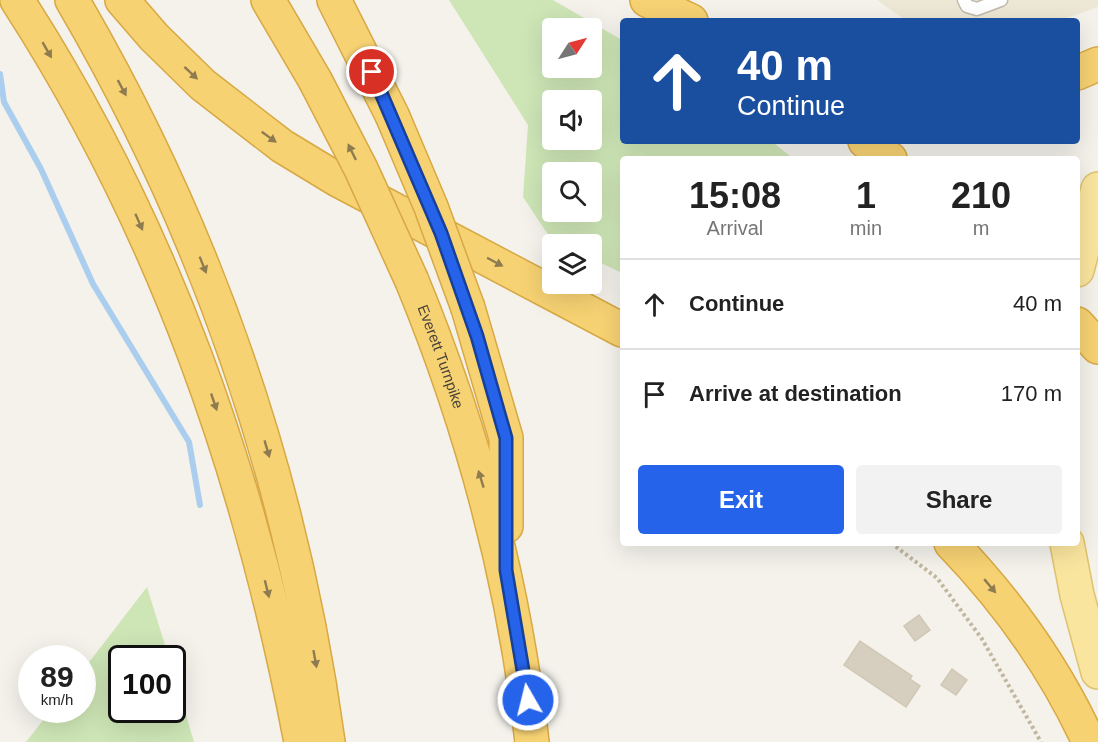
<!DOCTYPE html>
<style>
body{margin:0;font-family:Helvetica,sans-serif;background:#f2f2f2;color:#222;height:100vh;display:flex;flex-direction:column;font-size:22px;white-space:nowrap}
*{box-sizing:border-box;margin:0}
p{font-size:20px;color:#767676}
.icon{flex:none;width:33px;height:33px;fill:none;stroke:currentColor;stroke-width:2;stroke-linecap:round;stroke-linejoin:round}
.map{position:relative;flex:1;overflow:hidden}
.details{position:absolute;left:620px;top:156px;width:460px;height:390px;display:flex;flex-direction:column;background:#fff;border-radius:6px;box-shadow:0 6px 24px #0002}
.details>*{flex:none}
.banner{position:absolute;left:620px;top:18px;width:460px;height:126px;border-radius:6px;box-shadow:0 6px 24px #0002;background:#1a4fa0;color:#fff;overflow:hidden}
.needle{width:39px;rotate:54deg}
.tools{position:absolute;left:542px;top:18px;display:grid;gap:12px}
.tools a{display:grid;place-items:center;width:60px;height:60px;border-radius:6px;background:#fff;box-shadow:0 6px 24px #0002;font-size:30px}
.speed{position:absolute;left:18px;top:645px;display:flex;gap:12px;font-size:30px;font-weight:700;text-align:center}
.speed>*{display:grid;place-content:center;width:78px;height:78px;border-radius:50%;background:#fff;box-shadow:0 6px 24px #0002;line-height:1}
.speed small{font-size:15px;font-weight:400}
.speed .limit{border:3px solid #111;border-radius:9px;background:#fff;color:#111}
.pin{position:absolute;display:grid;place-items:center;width:51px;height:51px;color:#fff;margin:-26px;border:3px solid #fff;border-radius:50%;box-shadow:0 2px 6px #0007}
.me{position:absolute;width:66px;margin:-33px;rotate:352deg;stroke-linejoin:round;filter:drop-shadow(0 0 4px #0008)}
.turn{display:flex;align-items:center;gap:21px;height:126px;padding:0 18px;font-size:27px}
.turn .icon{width:78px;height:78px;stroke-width:2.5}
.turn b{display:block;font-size:42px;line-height:51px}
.eta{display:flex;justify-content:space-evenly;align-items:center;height:102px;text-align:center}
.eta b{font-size:36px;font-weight:700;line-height:42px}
.button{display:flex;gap:12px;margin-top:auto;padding:12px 18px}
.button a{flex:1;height:69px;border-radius:6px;background:#2563eb;color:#fff;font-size:24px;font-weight:700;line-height:69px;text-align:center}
.button a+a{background:#f2f2f2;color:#222}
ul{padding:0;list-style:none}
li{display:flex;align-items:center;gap:18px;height:90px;padding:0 18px;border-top:2px solid #e0e0e0}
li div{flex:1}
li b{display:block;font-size:22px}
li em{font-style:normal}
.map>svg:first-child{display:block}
.education{fill:#ede7d5}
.green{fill:#cee6b6;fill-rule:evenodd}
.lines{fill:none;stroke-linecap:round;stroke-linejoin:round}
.stream{stroke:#abceee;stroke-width:6}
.building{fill:#d6cfc0;stroke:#d0c7b4;stroke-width:1.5}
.service-casing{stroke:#c0baad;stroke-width:15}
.primary-casing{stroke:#dfc36e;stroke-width:36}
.motorway-casing{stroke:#d7a843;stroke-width:36}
.path{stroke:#c1b79f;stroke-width:4;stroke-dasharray:3 3;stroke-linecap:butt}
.service{stroke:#fff;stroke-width:12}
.primary{stroke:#fae59f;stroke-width:33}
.motorway{stroke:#f7d273;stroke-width:33}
.motorway-bridge-casing{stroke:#d7a843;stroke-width:36;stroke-linecap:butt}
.motorway-bridge{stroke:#f7d273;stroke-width:33}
.oneway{fill:#8e7c50}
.route-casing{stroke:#184099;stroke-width:15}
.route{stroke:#2563eb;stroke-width:10}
.labels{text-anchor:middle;stroke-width:6;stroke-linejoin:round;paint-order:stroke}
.street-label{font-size:15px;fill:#484339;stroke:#fff}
</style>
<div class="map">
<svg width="1098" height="742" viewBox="0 0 1098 742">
<rect width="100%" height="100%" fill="#f4f2eb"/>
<path class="education" d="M877,0H1098V7L1058,21H907Z"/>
<path class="green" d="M449,0H553L622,40V141H771L794,159H622V273L591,258V244H562L551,239L523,197L528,125ZM552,28H591V68H552ZM552,100H591V140H552ZM552,172H591V212H552Z
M147,587L169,658H122V710H172L173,671L194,742H26L51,710H82L83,670Z"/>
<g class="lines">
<path class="stream" d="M0,74L4,102L41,169L93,284L189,442L200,505"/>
</g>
<path class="building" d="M919,615L930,630L915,641L904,626Z
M860,641L912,676L910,679L920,686L906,707L844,665Z
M952,669L967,680L956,695L941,685Z"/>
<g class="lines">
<defs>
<path id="service" d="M964,0L967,6L977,9L1001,0"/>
<path id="primary" d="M1077,270L1098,189
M1067,543L1077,595L1098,672"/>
<g id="motorway">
<path d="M17,0C165,229 250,475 301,742"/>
<path d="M72,0C206,229 292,479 328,742"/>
<path d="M122,0L154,37L203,85L282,146L338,180L622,330"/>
<path d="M268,0L315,80"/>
<path d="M334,0L392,115"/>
<path d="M647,0L691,21"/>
<path d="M1077,73L1098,64"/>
<path d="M865,141L890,159"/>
<path id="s1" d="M412,281C473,429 514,583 532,742"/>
<path d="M468,308L506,438V526"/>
<path d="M1077,324L1098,347"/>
<path d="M951,543C1007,601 1055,668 1089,742"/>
</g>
</defs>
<use href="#service" class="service-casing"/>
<use href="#primary" class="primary-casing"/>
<use href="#motorway" class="motorway-casing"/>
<path class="path" d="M891,543L937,578L982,639L1041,742"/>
<use href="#service" class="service"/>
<use href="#primary" class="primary"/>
<use href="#motorway" class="motorway"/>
<defs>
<path id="motorway-bridge" d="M315,80L361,169L412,281
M392,115L431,207L468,308"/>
</defs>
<use href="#motorway-bridge" class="motorway-bridge-casing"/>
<use href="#motorway-bridge" class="motorway-bridge"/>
</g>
<defs><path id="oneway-solid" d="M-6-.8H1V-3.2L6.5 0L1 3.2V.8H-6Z" transform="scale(1.5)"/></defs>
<g class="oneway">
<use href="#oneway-solid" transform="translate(47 50) rotate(60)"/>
<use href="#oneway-solid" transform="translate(191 73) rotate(43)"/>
<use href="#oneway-solid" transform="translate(122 88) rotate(62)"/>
<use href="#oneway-solid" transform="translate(269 137) rotate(36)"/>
<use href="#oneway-solid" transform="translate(352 152) rotate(-116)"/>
<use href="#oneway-solid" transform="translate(139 222) rotate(66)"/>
<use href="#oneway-solid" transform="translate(495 262) rotate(28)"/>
<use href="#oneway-solid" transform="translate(203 265) rotate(68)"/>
<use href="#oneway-solid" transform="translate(214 402) rotate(71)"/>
<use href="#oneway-solid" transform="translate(267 449) rotate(74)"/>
<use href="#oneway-solid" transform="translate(481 479) rotate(-107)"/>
<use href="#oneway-solid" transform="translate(990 586) rotate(50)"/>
<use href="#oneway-solid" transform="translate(267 589) rotate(76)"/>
<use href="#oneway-solid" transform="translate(315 659) rotate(80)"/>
</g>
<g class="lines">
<defs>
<path id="route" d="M372,72L441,233L477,336L506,438V570L528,700"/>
</defs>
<use href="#route" class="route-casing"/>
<use href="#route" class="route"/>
</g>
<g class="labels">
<g class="street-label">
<text dy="5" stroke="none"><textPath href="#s1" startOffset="81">Everett Turnpike</textPath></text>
</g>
</g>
</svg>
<div class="tools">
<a><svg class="needle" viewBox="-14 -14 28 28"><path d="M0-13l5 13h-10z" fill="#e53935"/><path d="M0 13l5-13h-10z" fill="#767676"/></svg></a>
<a><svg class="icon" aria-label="sound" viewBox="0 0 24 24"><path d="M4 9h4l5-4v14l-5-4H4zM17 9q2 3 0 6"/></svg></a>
<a><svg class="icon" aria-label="search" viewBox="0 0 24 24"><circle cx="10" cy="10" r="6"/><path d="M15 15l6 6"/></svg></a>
<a><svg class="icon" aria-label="layers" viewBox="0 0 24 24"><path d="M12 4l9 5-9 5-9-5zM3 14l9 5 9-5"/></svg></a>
</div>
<div class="speed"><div>89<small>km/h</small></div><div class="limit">100</div></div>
<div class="pin" style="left:372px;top:72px;background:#d93025"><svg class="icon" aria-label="arrive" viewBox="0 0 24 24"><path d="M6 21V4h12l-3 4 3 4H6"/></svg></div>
<svg class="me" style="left:528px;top:700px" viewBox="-20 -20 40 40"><circle r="17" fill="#2563eb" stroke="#fff" stroke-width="3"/><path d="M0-11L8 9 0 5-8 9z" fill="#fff"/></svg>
<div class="banner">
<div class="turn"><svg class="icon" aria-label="ahead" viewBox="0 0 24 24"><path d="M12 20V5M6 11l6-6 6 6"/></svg><div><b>40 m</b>Continue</div></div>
</div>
<section class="details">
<div class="eta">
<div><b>15:08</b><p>Arrival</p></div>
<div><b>1</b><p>min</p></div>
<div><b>210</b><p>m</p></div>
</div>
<ul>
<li><svg class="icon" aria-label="ahead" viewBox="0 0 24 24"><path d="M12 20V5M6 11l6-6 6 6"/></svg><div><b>Continue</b></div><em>40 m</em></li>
<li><svg class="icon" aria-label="arrive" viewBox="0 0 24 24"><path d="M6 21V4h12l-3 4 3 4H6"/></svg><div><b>Arrive at destination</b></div><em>170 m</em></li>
</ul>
<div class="button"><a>Exit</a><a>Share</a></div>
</section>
</div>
